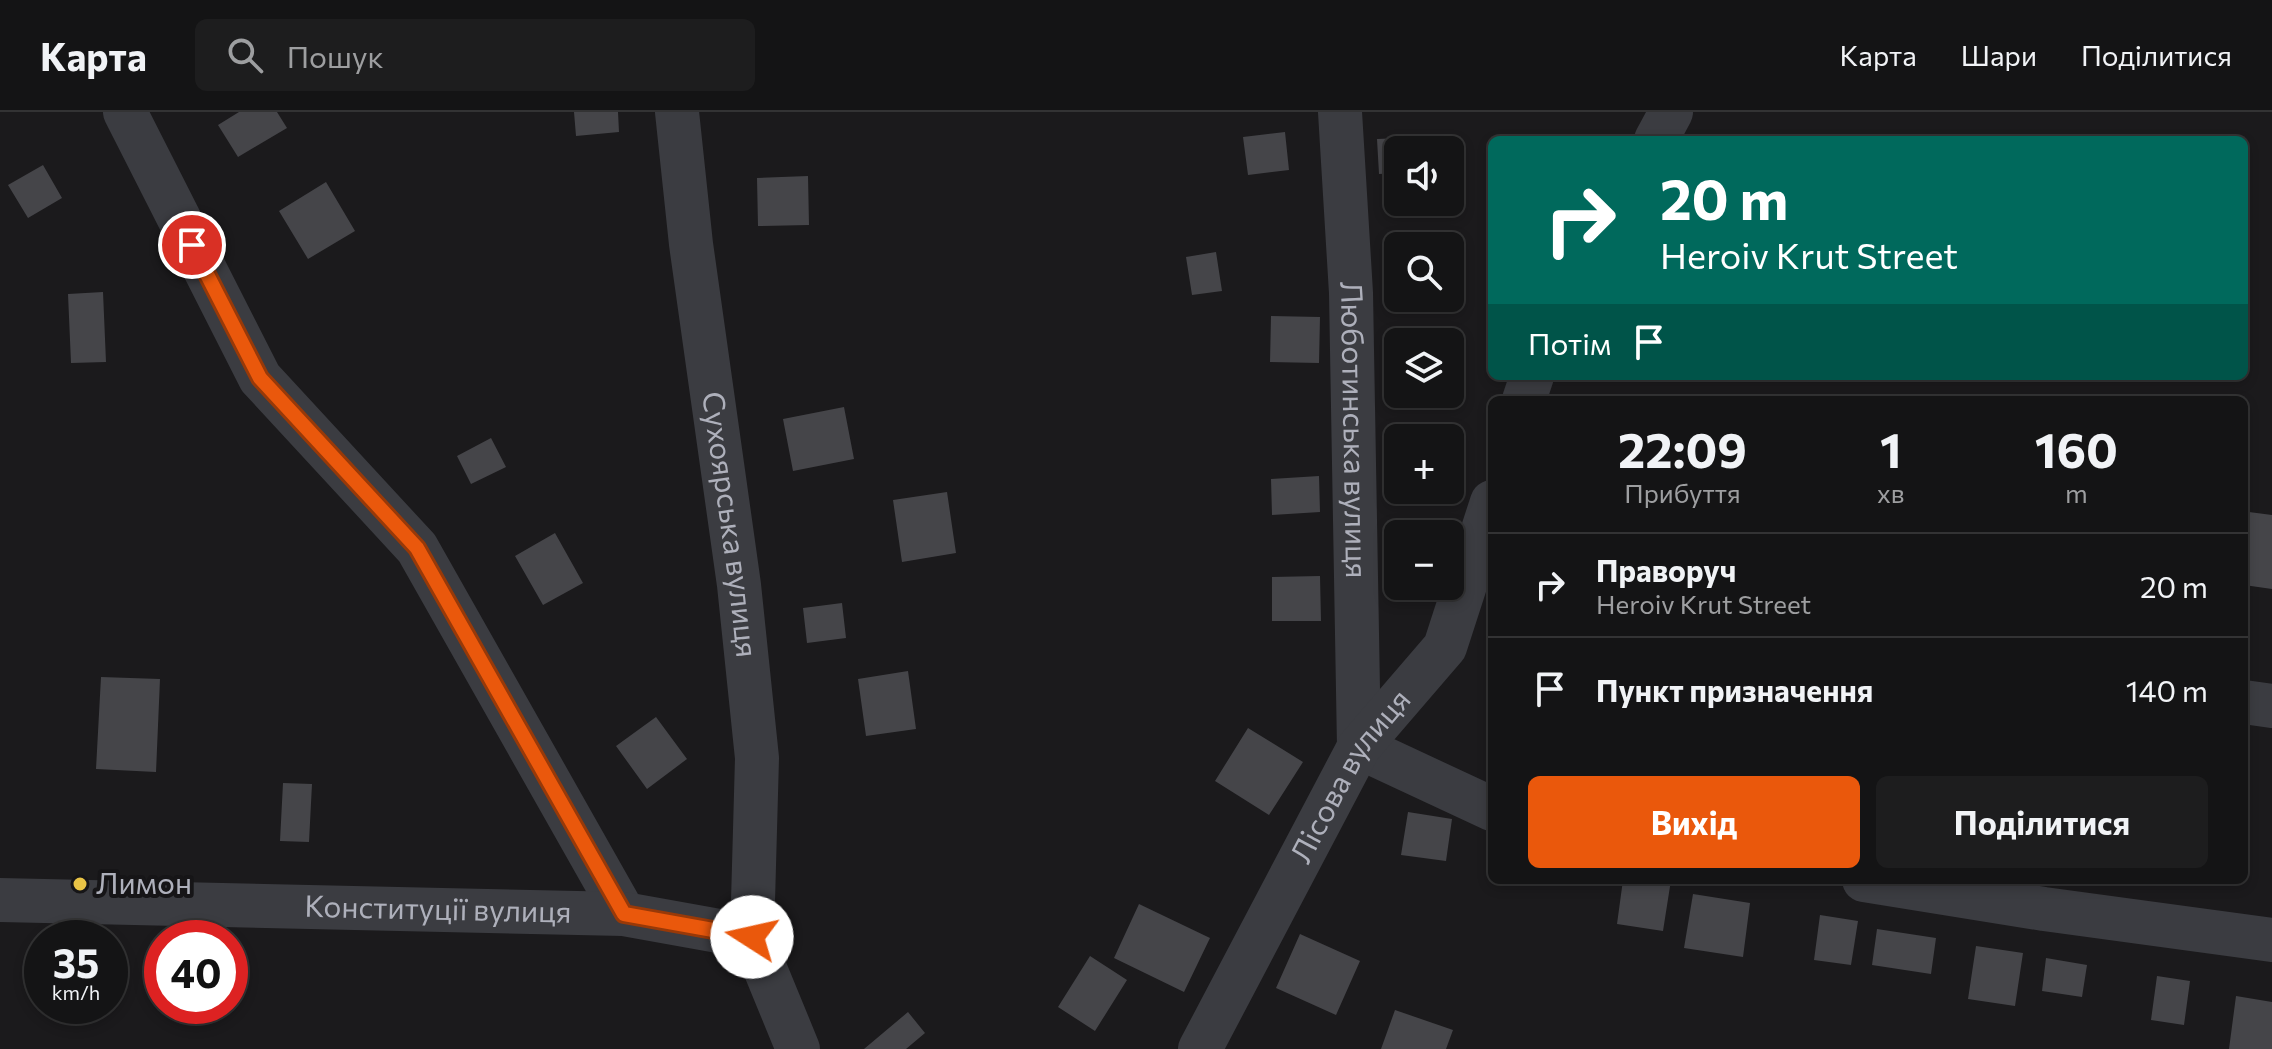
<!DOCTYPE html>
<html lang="uk">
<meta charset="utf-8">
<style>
body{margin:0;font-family:Commissioner,sans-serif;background:#1d1d1e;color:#f1f3f6;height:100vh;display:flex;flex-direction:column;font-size:30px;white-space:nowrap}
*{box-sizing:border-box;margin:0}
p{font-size:26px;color:#9d9ea0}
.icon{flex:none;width:44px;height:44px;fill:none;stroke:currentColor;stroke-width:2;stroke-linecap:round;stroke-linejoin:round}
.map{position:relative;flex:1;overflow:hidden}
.panel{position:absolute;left:1488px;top:284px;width:760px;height:488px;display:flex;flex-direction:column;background:#141415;border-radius:12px;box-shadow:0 4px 12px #0003,0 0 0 2px #333334}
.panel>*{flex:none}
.guide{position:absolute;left:1488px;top:24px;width:760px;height:244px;border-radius:12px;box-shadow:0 4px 12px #0003,0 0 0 2px #333334;background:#00695c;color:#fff;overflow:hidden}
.controls{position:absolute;left:1384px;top:24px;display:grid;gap:16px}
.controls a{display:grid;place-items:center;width:80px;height:80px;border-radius:12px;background:#141415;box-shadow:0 4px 12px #0003,0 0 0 2px #333334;font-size:40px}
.speed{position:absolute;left:24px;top:808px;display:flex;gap:16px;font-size:40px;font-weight:700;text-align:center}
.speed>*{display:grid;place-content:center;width:104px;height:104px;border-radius:50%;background:#141415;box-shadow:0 4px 12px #0003,0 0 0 2px #333334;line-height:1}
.speed small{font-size:20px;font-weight:400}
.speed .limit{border:12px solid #d22;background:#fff;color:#111}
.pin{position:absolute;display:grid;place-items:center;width:68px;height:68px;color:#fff;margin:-34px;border:4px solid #fff;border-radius:50%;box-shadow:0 2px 8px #0007}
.me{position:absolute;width:88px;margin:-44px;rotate:280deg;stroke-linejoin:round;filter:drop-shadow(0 0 6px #0008)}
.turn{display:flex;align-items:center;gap:28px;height:168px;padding:0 40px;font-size:36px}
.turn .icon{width:104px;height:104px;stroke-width:2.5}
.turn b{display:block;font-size:56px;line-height:68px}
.then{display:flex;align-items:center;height:76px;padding:0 40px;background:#0003;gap:16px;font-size:30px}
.eta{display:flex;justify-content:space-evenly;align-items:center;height:136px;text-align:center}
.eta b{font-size:48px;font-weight:700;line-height:56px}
.primary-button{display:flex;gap:16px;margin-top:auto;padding:16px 40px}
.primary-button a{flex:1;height:92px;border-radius:12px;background:#ea580c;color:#fff;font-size:32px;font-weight:700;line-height:92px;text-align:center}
.primary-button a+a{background:#1d1d1e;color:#f1f3f6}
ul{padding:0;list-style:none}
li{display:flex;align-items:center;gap:24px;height:104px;padding:0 40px;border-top:2px solid #333334}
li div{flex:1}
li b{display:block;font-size:30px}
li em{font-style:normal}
header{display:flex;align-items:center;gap:48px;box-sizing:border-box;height:112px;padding:0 40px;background:#141415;border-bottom:2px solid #333334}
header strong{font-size:38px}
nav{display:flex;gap:44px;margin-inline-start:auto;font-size:28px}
.search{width:560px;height:72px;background:#1d1d1e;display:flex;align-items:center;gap:20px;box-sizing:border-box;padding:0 28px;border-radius:12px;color:#9d9ea0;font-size:30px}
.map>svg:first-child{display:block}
.building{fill:#454549}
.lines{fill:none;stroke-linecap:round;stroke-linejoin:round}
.minor{stroke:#3b3c41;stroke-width:44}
.route-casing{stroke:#983908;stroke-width:20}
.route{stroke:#ea580c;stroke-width:14}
.poi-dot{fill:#e9c446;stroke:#161517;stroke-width:3}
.labels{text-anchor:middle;stroke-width:8;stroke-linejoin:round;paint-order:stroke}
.street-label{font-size:30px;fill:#aeb0bb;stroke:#161517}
.poi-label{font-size:30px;fill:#aeb0bb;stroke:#161517;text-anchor:start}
</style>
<header>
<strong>Карта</strong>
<div class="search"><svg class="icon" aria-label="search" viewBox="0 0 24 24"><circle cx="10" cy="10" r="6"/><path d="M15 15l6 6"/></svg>Пошук</div>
<nav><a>Карта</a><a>Шари</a><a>Поділитися</a></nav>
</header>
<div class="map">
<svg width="2272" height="937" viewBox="0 0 2272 937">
<rect width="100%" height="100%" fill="#1b1a1c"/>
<path class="building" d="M239,0H277L287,16L238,45L218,13Z
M574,0H618L619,20L576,24Z
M1285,20L1289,58L1248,63L1243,25Z
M1429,25V38H1398V61L1379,62L1377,27Z
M43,53L62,86L28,106L8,73Z
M808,64L809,113L758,114L757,66Z
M326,70L355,119L308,147L279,99Z
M1398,132V188L1392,189L1384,135Z
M1216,140L1222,179L1192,183L1186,145Z
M103,180L106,250L71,251L68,182Z
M1271,204L1320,205L1319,251L1270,250Z
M844,295L854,347L793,359L783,307Z
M491,326L506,355L471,372L457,344Z
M1319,364L1320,400L1272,403L1271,367Z
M947,380L956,441L902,450L893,388Z
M2249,400L2272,403V477L2244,473V436Z
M555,421L583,471L543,493L515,444Z
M1320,464L1321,509H1272V465Z
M842,491L846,526L807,531L803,496Z
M908,559L916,617L866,624L858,567Z
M101,565L160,567L156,660L96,657Z
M656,605L687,647L647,677L616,634Z
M1248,616L1303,650L1269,703L1215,669Z
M283,671L312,672L309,730L280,729Z
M1408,700L1452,707L1446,749L1401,743Z
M1623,768H1671L1663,819L1617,812Z
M1693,782L1750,791L1743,845L1684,836Z
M1139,792L1210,826L1184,880L1114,846Z
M1820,803L1858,809L1851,853L1814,848Z
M1877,817L1936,826L1931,862L1872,853Z
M1300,822L1360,849L1336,903L1276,876Z
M1976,834L2023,841L2015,894L1968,887Z
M1090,844L1127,868L1095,919L1058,895Z
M2046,846L2087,853L2082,885L2042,879Z
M2157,864L2190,869L2184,913L2151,908Z
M2236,884L2272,890V937H2229Z
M1395,898L1453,918L1446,937H1381Z
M908,900L925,921L906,937H864Z"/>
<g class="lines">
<g class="minor">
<path d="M125,0L260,266L417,436L624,802"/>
<path id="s1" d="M677,0L691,132L739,473L757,646L752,825"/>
<path id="s2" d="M1340,0L1351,181L1359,635L1492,697"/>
<path d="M1656,28L1671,0"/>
<path d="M1524,288L1532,264"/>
<path d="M2244,590L2272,594"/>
<path d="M1864,768L2044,797L2272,828"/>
<path id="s3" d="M0,788L624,802L752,825L798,937"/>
<path id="s4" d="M1200,937L1359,635L1445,535L1492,390"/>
</g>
</g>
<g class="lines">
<defs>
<path id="route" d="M192,133L260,266L417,436L624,802L752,825"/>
</defs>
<use href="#route" class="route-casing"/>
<use href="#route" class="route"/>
</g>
<circle class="poi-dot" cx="80" cy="772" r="8"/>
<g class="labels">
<g class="street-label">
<text dy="10" stroke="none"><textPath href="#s2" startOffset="318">Люботинська вулиця</textPath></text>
<text dy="10" stroke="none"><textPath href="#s1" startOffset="416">Сухоярська вулиця</textPath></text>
<text dy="10" stroke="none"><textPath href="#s4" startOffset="312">Лісова вулиця</textPath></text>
<text dy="10" stroke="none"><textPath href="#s3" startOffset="438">Конституції вулиця</textPath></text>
</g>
<g class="poi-label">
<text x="96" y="782">Лимон</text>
</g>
</g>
</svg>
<div class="controls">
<a><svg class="icon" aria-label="sound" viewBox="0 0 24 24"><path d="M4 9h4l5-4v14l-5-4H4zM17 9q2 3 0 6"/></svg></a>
<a><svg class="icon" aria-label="search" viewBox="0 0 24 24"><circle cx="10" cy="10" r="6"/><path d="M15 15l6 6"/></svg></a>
<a><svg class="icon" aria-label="layers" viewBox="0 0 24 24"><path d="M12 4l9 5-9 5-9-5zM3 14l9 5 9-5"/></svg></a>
<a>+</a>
<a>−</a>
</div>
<div class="speed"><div>35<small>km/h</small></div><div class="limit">40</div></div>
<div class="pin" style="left:192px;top:133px;background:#d93025"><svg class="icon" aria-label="arrive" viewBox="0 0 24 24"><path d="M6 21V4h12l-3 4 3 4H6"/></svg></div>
<svg class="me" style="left:752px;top:825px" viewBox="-20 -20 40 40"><circle r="19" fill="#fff"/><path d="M0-13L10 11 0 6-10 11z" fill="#ea580c"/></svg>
<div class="guide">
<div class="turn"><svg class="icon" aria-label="right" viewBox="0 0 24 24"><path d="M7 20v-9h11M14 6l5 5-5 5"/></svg><div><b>20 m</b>Heroiv Krut Street</div></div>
<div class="then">Потім<svg class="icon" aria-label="arrive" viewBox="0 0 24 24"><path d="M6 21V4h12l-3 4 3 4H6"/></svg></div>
</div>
<section class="panel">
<div class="eta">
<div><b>22:09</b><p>Прибуття</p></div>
<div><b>1</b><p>хв</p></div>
<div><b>160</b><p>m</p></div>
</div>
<ul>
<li><svg class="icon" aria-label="right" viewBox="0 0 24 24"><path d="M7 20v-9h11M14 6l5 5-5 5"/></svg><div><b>Праворуч</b><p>Heroiv Krut Street</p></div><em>20 m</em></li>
<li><svg class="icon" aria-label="arrive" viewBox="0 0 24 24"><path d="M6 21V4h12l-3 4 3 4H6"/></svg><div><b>Пункт призначення</b></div><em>140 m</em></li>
</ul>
<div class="primary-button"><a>Вихід</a><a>Поділитися</a></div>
</section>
</div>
